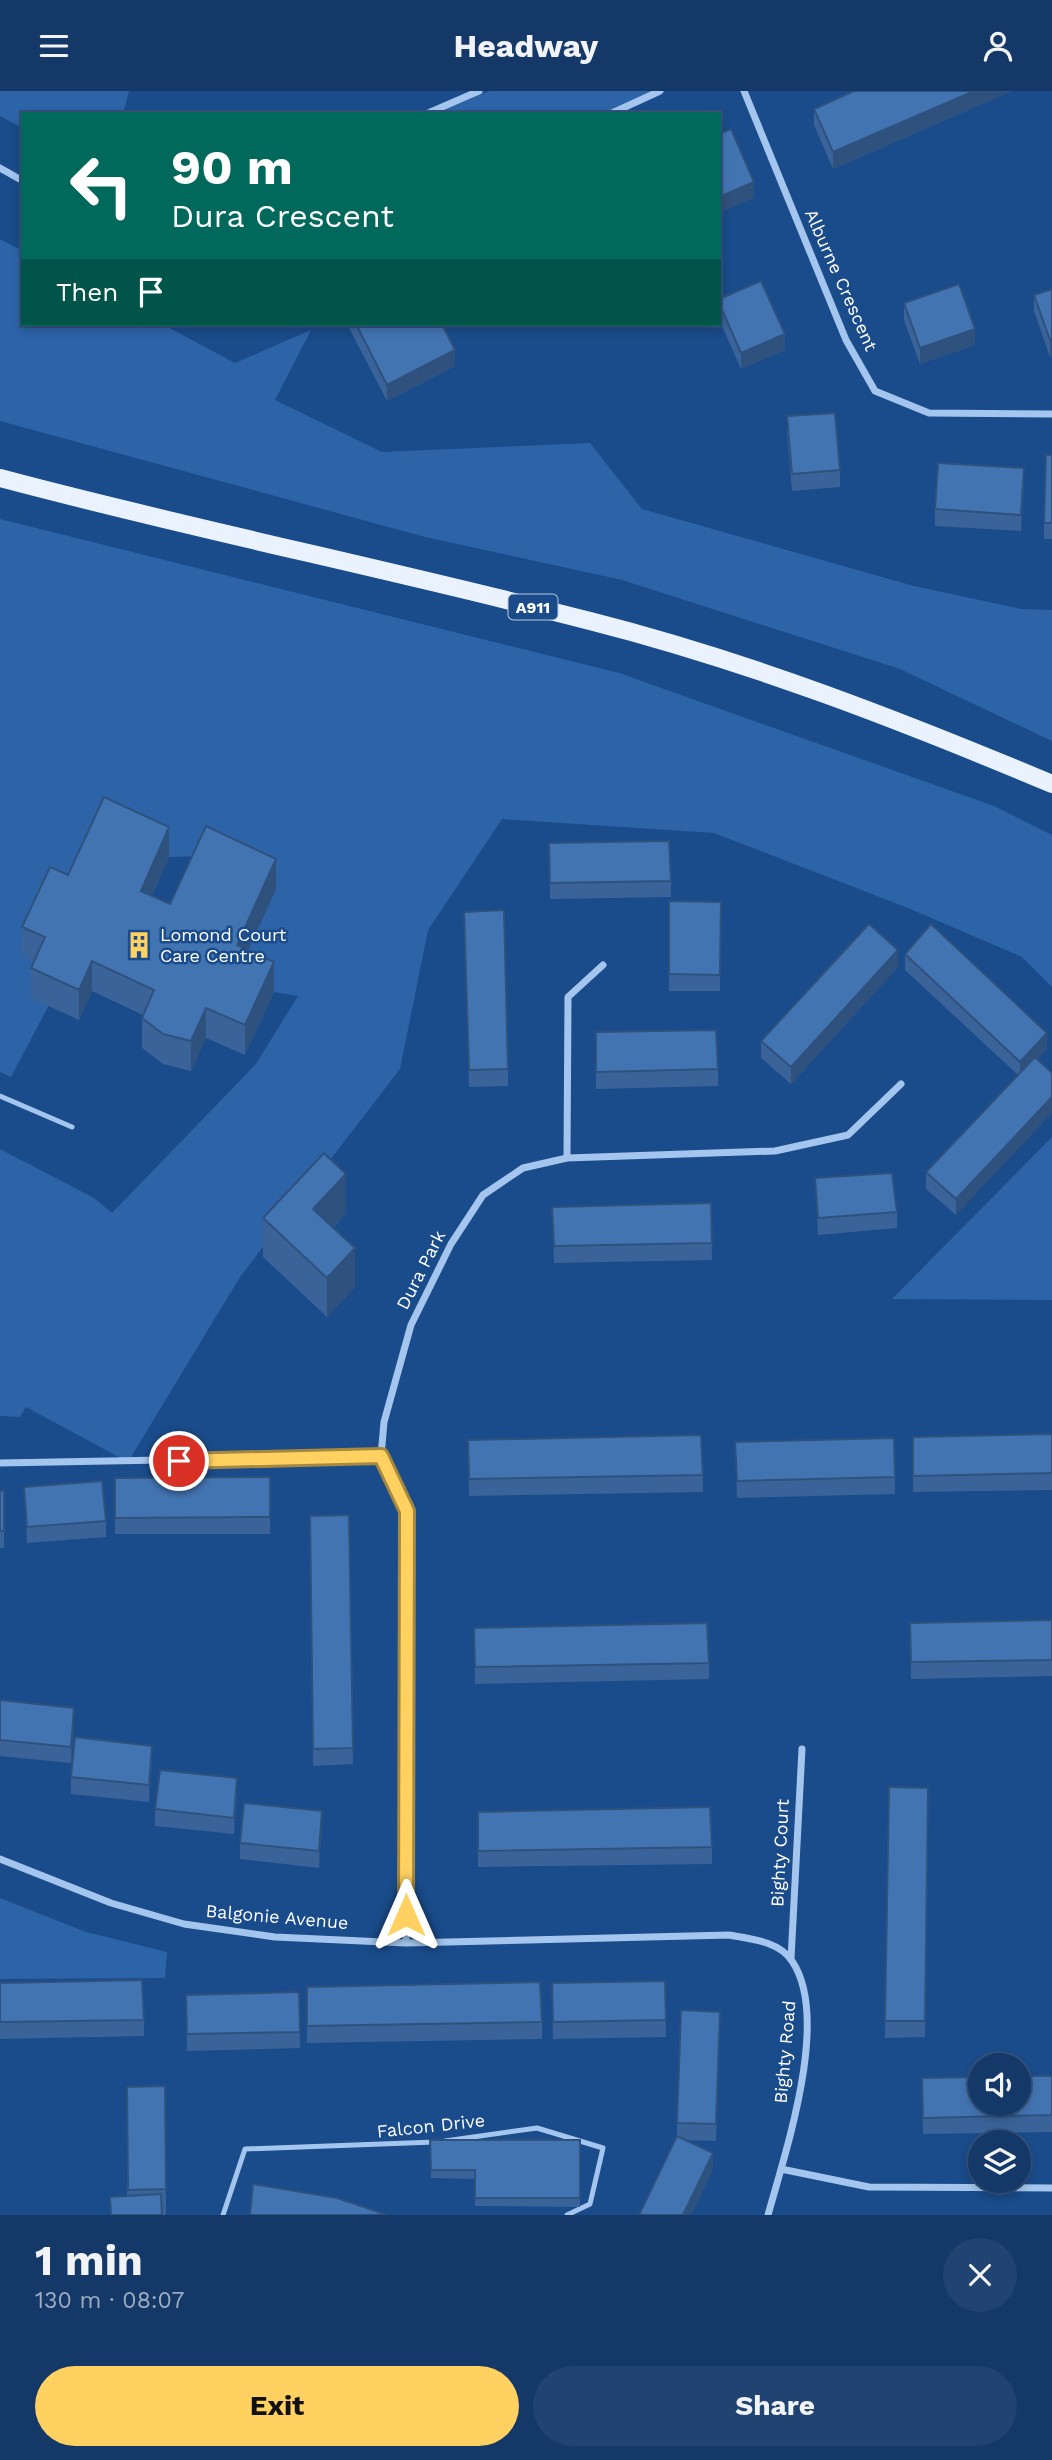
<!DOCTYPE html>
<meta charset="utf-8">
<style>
body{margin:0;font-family:"Work Sans",sans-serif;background:#214371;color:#f1f3f6;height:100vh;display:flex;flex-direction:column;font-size:26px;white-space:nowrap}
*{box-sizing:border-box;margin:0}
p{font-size:23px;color:#9dacc0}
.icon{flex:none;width:38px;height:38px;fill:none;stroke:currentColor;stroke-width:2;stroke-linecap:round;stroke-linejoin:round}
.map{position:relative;height:2124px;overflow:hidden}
.details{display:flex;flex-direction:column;background:#143868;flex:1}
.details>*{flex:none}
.hud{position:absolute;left:21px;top:21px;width:700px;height:214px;border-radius:0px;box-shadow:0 4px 10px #0003,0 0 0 2px #33527c;background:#00695c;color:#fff;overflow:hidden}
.buttons{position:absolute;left:968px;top:1962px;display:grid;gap:14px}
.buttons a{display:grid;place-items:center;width:63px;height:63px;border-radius:50%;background:#143868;box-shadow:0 4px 10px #0003,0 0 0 2px #33527c;font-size:35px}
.pin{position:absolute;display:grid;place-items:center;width:60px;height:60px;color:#fff;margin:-30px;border:4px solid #fff;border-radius:50%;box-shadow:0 2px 7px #0007}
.me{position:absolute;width:77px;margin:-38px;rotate:0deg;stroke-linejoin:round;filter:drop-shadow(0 0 5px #0008)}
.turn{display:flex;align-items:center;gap:24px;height:147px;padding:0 35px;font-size:32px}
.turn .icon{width:91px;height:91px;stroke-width:2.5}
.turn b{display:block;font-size:49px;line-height:60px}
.then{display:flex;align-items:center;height:66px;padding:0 35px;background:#0003;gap:14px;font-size:26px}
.round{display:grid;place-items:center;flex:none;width:74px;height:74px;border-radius:37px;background:#214371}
.overview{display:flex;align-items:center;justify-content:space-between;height:119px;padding:0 35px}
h1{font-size:42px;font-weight:700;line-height:52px}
.cta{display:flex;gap:14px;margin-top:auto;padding:14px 35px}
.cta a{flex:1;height:80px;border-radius:42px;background:#ffd160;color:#111;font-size:28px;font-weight:700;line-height:80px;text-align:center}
.cta a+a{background:#214371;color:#f1f3f6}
header{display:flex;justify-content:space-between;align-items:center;height:91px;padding:0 35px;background:#143868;font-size:32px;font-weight:700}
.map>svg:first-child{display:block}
.green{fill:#2d64a8}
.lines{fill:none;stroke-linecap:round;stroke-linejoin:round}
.service{stroke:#a4c5ed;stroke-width:5}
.minor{stroke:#a4c5ed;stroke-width:7}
.primary{stroke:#eaf2ff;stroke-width:18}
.wall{fill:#3a6499}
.shaded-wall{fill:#2f517d}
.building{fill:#4374b2;stroke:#2f517d;stroke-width:2}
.route-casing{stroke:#a6883e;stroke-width:18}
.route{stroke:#ffd160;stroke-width:12}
.labels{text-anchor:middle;stroke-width:5;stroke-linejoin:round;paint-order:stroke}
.shield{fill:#1a4b8a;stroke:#bac9dc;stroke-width:2}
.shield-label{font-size:16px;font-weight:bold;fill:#fff}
.street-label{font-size:18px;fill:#fff;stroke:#1a4b8a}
.poi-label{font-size:18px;fill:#fff;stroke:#1a4b8a;text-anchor:start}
</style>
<header><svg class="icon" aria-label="menu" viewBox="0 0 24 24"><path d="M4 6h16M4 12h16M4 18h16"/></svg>Headway<svg class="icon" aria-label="person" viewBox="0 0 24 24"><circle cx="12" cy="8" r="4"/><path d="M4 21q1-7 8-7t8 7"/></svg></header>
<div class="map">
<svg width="1052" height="2124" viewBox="0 0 1052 2124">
<rect width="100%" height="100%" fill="#1a4b8a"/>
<path class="green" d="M0,0H129L123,23H23V37L0,25Z
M489,0H654L604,23L440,21Z
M0,148L23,160V233H162L235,272L311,239L275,309L382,361L590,352L642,418L914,495L1021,518L1052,519V650L900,578L622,489L425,446L0,330Z
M0,428L619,582L994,715L1052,744V896L1022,866L908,817L714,742L502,728L428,839L400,978L240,1186L128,1371L26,1316L20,1326L0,1325V1058L94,1107L112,1122L256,973L298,905L274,901L237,884L276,798L206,765L169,766L104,736L45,876L49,914L11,986L0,981Z
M1052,1046V1209L892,1208Z
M0,1807L86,1841L167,1861L165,1887L0,1888Z"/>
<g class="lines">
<path class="service" d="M0,1005L72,1036
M445,2050L537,2037L603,2057L590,2113L567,2124
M223,2124L245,2058L435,2051"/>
<path class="minor" d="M744,0L846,249L875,300L929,322L1052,323
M426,23L479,0
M610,23L660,0
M0,77L23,90
M567,1067L568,906L603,874
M381,1365L384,1331L411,1234L451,1153L483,1104L523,1077L567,1067L775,1060L848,1044L901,993
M0,1372L381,1365L406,1420V1852
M0,1768L111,1812L184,1833L275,1846L406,1852L729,1844C751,1848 779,1850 792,1870C831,1927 785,2062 768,2124
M791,1868L802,1658
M781,2078L869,2096L1052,2097"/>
<path class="primary" d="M0,387C195,439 394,479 590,530C748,570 902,630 1052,693"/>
</g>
<path class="wall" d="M854,0H1012L833,78L814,34V18Z
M1052,198V265L1050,266L1034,220V204Z
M719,208L785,259L741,278L719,228Z
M904,212L975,254L920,273L904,229Z
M347,233H442L455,275L387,310Z
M787,325L840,379V396L792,400L787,342Z
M1052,364V448H1044V432Z
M1024,394L1021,440L935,435V418Z
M549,752L671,790V806L550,808Z
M169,766L152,805L170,813L276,798L248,859L274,901L245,964L206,947L191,980L163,973L142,957V927L143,924L92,900L79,929L31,907V877L34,871L22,865V836L68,784Z
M669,810L721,811L720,900H669Z
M464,838L508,978V995L469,996Z
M905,863L1047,958L1038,968L956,1124L926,1098V1081L1018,984L905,879Z
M898,876L791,993L761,967V950Z
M596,941L718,978V995L596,998Z
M815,1087L897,1121V1137L818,1144Z
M711,1112L712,1169L554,1172L552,1116Z
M346,1122L333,1137L355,1196L327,1226L263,1166V1127Z
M1052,1343V1399L913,1401V1346Z
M468,1349L703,1384V1401L469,1405Z
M735,1351L895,1386V1403L737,1407Z
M270,1386V1443H115V1387Z
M24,1396L106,1430V1446L27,1452Z
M0,1400H4V1457H0Z
M349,1424L353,1673L313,1675L310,1425Z
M1052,1529V1585L911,1588L910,1532Z
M474,1537L709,1572V1588L475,1593Z
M0,1609L74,1633L71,1672L0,1665Z
M152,1671L149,1711L71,1703V1686Z
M889,1696L928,1697L925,1946L885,1947Z
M237,1703L234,1743L155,1735V1718Z
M478,1721L712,1756V1773L478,1776Z
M322,1737L319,1777L240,1768V1752Z
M665,1890L666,1946L553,1948L552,1892Z
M0,1892L144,1929V1945L0,1948Z
M307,1896L542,1931V1948L307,1952Z
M299,1901L300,1957L187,1960L186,1904Z
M720,1937L716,2050L685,2049L713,2078L691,2124H639L677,2046V2032Z
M1052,1985V2041L923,2043L922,1987Z
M165,1995L166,2124H110V2106L127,2105V1996Z
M430,2049H580V2116L475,2115V2088L431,2087Z"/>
<path class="shaded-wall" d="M974,0H1012L833,78V61Z
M754,91V107L719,122V106Z
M975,238V254L920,273V257Z
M785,243V259L741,278V262Z
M1052,248V265L1050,266V249Z
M455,259V275L387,310V294Z
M1024,377V394L1021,440V424Z
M169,736V766L141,829V800Z
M276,768V798L237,884V854Z
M898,859V876L791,993V976Z
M92,870V900L79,929V899Z
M274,871V901L245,964V934Z
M206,917V947L191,980V950Z
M1047,942V958L1020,987V971Z
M1052,1006V1022L956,1124V1108Z
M346,1083V1122L313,1158V1118Z
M355,1157V1196L327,1226V1187Z
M74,1617V1633L71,1672V1656Z
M152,1655V1671L149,1711V1694Z
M237,1687V1703L234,1743V1727Z
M322,1720V1737L319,1777V1760Z
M713,2062V2078L691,2124H683Z"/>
<path class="building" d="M854,0H974L833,61L814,18Z
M731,38L754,91L719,106V43Z
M761,190L785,243L741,262L719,212V208Z
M959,193L975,238L920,257L904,212Z
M1052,198V248L1050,249L1034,204Z
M356,233H442L455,259L387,294Z
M835,322L840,379L792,383L787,325Z
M1046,364H1052V432H1044Z
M938,372L1024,377L1021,424L935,418Z
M104,706L169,736L141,800L170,813L206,735L276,768L237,854L274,871L245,934L206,917L191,950L163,943L142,927L154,899L92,870L79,899L31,877L45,846L22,836L50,776L68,784Z
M669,750L671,790L550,792L549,752Z
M669,810L721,811L720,884L669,883Z
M504,819L508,978L469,979L464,821Z
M869,833L898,859L791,976L761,950Z
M931,833L1047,942L1020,971L905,863Z
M716,939L718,978L596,981V941Z
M1035,966L1052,982V1006L956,1108L926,1081Z
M324,1062L346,1083L313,1118L355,1157L327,1187L263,1127Z
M892,1082L897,1121L818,1127L815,1087Z
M711,1112L712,1152L554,1155L552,1116Z
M1052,1343V1382L913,1385V1346Z
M701,1344L703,1384L469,1388L468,1349Z
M894,1347L895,1386L737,1390L735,1351Z
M270,1386V1426L115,1427V1387Z
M102,1390L106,1430L27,1436L24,1396Z
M0,1400H4V1440H0Z
M349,1424L353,1657L313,1658L310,1425Z
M1052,1529V1569L911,1571L910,1532Z
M707,1532L709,1572L475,1576L474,1537Z
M0,1609L74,1617L71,1656L0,1649Z
M75,1646L152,1655L149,1694L71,1686Z
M160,1679L237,1687L234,1727L155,1718Z
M889,1696L928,1697L925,1930H885Z
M244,1712L322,1720L319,1760L240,1752Z
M710,1716L712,1756L478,1760V1721Z
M142,1889L144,1929L0,1931V1892Z
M665,1890L666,1929L553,1931L552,1892Z
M540,1891L542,1931L307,1935V1896Z
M299,1901L300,1941L187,1943L186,1904Z
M681,1919L720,1921L716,2033L677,2032Z
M1018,1985H1052V2024L923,2027L922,1987L980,1986V2012H1018Z
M165,1995L166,2098L128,2099L127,1996Z
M677,2045L713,2062L683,2124H639Z
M430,2049H580V2107H475V2079H431Z
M253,2093L337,2107L387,2124H250Z
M161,2103L162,2124H111L110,2106Z"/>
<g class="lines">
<defs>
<path id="route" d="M179,1370L381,1365L407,1420L406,1824"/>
</defs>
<use href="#route" class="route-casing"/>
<use href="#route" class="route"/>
</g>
<defs>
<symbol id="building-bare" viewBox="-9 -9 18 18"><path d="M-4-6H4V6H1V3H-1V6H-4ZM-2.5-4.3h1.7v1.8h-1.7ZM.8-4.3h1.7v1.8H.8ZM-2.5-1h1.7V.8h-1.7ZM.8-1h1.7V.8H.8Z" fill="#ffd160" stroke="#1a4b8a" stroke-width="2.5" paint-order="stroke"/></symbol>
</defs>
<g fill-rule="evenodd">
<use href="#building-bare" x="120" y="835" width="38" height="38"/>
</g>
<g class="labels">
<rect class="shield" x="508.5" y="503.5" width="49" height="25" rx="5"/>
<g class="shield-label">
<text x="533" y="522">A911</text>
</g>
<g class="street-label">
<text transform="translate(841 189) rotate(66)" y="6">Alburne Crescent</text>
<text transform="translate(421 1179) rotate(-63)" y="6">Dura Park</text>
<text transform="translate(780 1762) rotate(-87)" y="6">Bighty Court</text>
<text transform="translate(277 1826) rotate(5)" y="6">Balgonie Avenue</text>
<text transform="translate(785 1961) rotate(-85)" y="6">Bighty Road</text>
<text transform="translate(431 2035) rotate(-6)" y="6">Falcon Drive</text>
</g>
<g class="poi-label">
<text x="160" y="850">Lomond Court<tspan x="160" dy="21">Care Centre</tspan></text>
</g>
</g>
</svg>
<div class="buttons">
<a><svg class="icon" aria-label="sound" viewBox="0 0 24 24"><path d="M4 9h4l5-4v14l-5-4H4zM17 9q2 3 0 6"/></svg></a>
<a><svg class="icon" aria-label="layers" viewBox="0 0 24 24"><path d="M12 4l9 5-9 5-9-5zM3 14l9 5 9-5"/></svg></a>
</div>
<div class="pin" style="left:179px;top:1370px;background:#d93025"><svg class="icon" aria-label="arrive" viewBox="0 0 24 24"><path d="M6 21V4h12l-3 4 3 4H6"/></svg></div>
<svg class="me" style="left:406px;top:1824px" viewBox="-20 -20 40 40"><path d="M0-17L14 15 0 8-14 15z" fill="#ffd160" stroke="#fff" stroke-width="4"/></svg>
<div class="hud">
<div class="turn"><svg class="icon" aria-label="left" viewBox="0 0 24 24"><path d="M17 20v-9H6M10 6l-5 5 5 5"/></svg><div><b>90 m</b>Dura Crescent</div></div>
<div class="then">Then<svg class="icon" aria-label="arrive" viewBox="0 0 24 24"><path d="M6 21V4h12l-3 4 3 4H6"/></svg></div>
</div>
</div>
<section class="details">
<div class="overview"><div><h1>1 min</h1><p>130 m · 08:07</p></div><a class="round"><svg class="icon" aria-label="close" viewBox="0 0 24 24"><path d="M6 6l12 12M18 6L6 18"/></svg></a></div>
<div class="cta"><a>Exit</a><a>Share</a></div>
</section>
